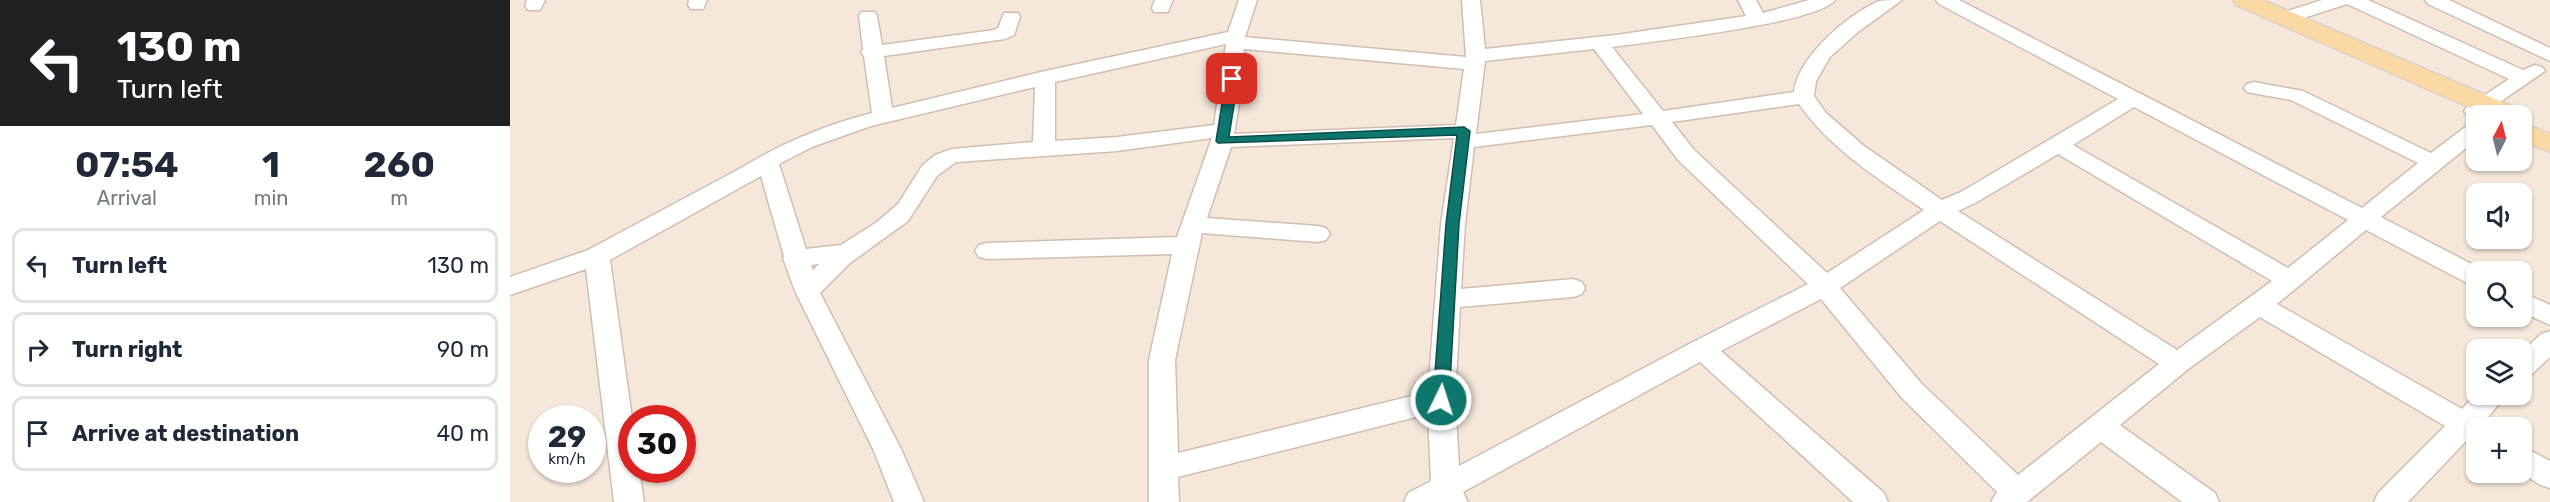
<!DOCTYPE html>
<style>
body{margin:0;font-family:Rubik,sans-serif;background:#f2f2f3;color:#1f2937;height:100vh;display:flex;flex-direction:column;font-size:22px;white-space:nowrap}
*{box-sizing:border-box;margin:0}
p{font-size:20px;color:#747a83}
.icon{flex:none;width:33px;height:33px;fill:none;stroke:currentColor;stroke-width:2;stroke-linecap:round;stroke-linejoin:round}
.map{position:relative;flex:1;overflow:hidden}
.drawer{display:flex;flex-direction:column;background:#fff;width:510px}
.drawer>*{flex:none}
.hud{background:#202124;color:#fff;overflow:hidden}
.needle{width:39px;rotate:7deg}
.buttons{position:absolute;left:1956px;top:105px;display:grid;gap:12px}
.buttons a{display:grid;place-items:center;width:66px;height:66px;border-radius:12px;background:#fff;box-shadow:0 2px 4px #0004;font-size:30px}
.speed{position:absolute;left:18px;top:405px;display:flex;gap:12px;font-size:30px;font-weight:700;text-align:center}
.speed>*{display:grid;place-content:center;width:78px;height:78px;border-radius:50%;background:#fff;box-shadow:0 2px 4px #0004;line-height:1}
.speed small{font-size:15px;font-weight:400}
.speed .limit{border:9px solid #d22;background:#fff;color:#111}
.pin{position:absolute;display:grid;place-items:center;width:51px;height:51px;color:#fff;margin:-26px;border-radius:12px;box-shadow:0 3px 9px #0006}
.me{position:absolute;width:66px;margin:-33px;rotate:4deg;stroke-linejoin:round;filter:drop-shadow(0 0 4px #0008)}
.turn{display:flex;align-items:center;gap:21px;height:126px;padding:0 18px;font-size:27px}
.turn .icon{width:78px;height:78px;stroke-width:2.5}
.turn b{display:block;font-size:42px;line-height:51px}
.eta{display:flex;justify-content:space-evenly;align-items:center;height:102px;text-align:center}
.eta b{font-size:36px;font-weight:700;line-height:42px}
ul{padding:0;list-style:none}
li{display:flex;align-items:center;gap:18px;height:75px;margin:0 12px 9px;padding:0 6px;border:3px solid #e0e1e3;border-radius:12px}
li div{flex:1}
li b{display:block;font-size:22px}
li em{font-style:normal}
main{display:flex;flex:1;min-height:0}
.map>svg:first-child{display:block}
.residential{fill:#f5e8da;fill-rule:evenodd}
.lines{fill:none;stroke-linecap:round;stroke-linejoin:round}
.minor-casing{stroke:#d1beb0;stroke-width:3}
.major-casing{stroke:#dad1cd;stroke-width:3}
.minor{fill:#fff;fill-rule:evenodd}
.major{fill:#fbd9a5;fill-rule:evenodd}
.route{fill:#0f766e;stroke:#0a4d48;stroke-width:1.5}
</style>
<main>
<section class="drawer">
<div class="hud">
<div class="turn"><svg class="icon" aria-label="left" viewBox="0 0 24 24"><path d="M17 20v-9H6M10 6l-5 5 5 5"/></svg><div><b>130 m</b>Turn left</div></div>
</div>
<div class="eta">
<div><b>07:54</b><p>Arrival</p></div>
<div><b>1</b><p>min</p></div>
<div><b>260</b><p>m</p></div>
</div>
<ul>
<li><svg class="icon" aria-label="left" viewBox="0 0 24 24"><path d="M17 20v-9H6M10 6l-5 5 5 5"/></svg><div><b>Turn left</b></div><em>130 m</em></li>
<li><svg class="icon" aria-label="right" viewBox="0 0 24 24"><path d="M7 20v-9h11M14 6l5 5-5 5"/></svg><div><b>Turn right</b></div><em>90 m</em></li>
<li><svg class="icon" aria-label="arrive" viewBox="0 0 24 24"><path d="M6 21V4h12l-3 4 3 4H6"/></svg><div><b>Arrive at destination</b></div><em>40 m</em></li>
</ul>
</section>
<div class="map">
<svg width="2040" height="502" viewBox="0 0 2040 502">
<rect width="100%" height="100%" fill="#fdf6ec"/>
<path class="residential" d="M0,0H2040V502H0ZM1966,116H2012V160H1966ZM1966,194H2012V238H1966ZM1966,272H2012V316H1966ZM1966,350H2012V394H1966ZM32,418H82V470H32ZM122,418H172V470H122ZM1966,428H2012V472H1966Z"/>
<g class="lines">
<defs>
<path id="minor" d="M17,0H35L30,10H18L15,6Z
M179,0H197L193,9H181L178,5Z
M645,0H663L658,12H644L642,8Z
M729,0H747L735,37L956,57L952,0H970L975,49L1106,35L1236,16L1228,0H1246L1253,13L1299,0H1325C1310,23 1137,42 1102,47L1153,111L1284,92C1288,57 1337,15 1369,1C1375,0 1385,0 1392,0L1348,32L1320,57L1306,81L1304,96L1316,113L1354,146L1432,200L1451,192L1608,99L1429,4L1426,0H1449L1852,208L1908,163L1781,100L1737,92L1734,88L1737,84L1744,82L1793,91L1921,153L1958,125L1966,124V140L1871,217L1975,271L1966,272V285L1957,283L1856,230L1767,304L1952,409L1966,394H1997L1974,422L1978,428H1966V442L1958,439L1898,502H1864L1868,493L1935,426L1750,317L1677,370L1610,425L1705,493L1709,502H1672L1591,442L1517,502H1481L1487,492L1392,398L1311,299L1211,351L1374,493L1378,502H1343L1190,362L953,492L958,502H894L898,493L921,481L918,414L668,477L669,502H639V360L662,254L477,259L469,257L465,251L469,245L477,243L667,237L702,138L607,151L446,162L427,176L398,221L340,263L310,293L392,451L414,502H384L364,451L285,291L273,258L274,256L251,176L100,260L122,418V470H129L134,502H104L76,269L0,295V277L78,250L231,168C272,143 315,125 362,113L354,56L351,52L353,49L349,16L351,12H365L367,16L372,45L484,30L488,28L494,13H508L510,17L504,35L495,39L374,56L382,108L535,71L718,32ZM716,44L704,125L607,137L545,141V82ZM734,49L954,69L946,125L724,134L730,98ZM1084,49L1133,114L966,134L975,61ZM525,87L523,142L442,149L425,155L412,166L388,204L367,222L331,245L296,249L269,164L302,147L361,126ZM1289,104C1319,148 1370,180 1414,210L1317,273L1184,150L1162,122ZM1624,107L1838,220L1778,268L1563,145ZM1142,125L1168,160L1298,284L1183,342L949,466L945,400L950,307L1063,297L1072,294L1075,288L1072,282L1063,279L951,289L955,224L964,147ZM944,138L931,224L918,392L668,453L665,360L692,233L808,242L816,240L820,234L816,228L808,226L697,218L721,147ZM1548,154L1762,281L1667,350L1448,211L1467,202ZM1430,221L1649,364L1508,475L1412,384L1330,288ZM309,264L303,270L301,265Z
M1812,0H1858L2013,70L2025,65L2032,67L2035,71L1971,115L1964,117L1957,115L1954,111L1957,107L1999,79L1837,4L1775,24L1768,22L1766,18L1768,14Z
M1915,0H1939L2040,48V61L1918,4Z
M2012,292L2040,305V325L2012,312Z
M2040,331V357L2021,375L2012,378V352L2031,334Z
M2012,446L2040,461V488L2030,485L2011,472Z"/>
<path id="major" d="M1723,0H1753L2011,110L2015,116L2012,121V116H1979L1726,5Z
M2012,123L2040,134V152L2012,141Z"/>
</defs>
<use href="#minor" class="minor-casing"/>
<use href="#major" class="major-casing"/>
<use href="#minor" class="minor"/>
<use href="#major" class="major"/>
</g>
<path class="route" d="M722,76L728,79L719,137L954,127L960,131L949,224L939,400L936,404H925L923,400L936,224L947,135L708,143L706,141L716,79Z"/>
</svg>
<div class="buttons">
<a><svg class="needle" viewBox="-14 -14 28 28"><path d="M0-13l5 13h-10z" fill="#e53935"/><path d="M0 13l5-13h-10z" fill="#747a83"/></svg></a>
<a><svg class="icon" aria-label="sound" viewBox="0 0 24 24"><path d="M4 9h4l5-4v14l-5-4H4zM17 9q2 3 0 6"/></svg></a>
<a><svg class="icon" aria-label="search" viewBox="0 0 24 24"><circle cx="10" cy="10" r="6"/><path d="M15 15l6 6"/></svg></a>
<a><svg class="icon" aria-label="layers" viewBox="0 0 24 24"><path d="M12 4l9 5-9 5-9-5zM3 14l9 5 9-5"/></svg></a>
<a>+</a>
</div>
<div class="speed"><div>29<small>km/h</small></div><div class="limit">30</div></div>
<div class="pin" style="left:722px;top:79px;background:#d93025"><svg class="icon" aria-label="arrive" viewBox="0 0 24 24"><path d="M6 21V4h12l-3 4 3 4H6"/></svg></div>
<svg class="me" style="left:931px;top:400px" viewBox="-20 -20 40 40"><circle r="17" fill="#0f766e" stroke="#fff" stroke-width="3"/><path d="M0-11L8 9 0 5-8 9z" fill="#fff"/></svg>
</div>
</main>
